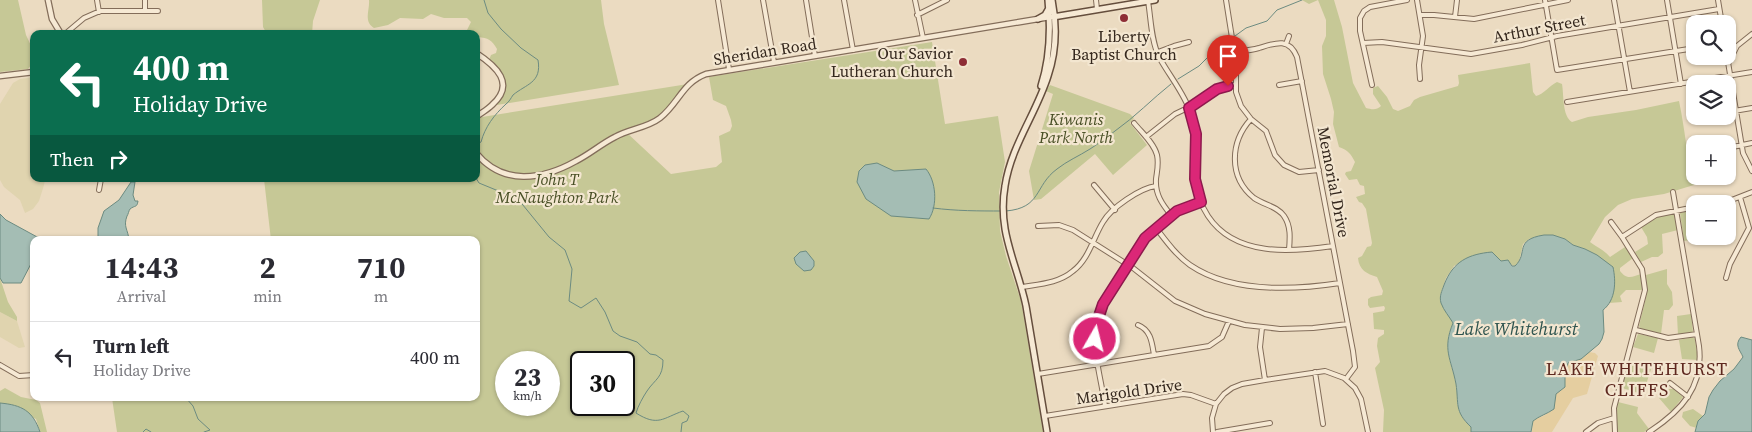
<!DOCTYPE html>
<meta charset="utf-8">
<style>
body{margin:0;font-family:"Source Serif 4",serif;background:#f2f2f3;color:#2b2b33;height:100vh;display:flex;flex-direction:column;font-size:19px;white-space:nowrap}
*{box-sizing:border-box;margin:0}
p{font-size:16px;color:#7c7c81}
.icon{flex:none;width:28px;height:28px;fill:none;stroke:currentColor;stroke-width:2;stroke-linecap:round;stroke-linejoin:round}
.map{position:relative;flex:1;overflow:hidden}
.panel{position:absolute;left:30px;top:236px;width:450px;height:165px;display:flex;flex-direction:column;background:#fff;border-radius:10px;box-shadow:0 1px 4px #0004}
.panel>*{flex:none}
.hud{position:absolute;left:30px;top:30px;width:450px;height:152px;border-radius:10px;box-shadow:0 1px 4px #0004;background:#0b6e4f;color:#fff;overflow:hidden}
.controls{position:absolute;left:1686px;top:15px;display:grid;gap:10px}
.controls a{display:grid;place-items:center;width:50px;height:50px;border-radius:10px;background:#fff;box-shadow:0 1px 4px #0004;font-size:25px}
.speed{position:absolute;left:495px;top:351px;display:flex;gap:10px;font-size:25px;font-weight:700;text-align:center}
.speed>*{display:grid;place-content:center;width:65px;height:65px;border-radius:50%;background:#fff;box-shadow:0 1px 4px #0004;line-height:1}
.speed small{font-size:12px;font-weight:400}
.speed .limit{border:2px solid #111;border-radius:8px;background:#fff;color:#111}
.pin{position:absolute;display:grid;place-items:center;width:42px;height:42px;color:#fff;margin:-51px -21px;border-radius:50% 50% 50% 0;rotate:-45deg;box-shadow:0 0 5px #0007}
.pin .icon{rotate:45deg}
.me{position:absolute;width:55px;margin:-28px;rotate:8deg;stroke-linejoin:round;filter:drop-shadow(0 0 4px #0008)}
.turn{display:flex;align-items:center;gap:18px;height:105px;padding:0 20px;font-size:22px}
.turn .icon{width:65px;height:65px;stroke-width:2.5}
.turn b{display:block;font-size:35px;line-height:42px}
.then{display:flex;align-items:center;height:48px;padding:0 20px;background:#0003;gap:10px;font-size:19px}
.eta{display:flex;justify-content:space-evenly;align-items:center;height:85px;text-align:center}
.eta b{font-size:30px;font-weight:700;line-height:35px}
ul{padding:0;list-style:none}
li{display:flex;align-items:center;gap:15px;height:70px;padding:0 20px;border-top:1px solid #e1e1e2}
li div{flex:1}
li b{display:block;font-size:19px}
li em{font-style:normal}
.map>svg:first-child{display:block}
.farmland{fill:#e0d4af}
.green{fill:#c6c896;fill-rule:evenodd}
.sand{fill:#e5cea0}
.water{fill:#a4bdb4;stroke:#6c8b81}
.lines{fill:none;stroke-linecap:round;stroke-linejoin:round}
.stream{stroke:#6c8b81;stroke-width:1}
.minor-casing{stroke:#836d5a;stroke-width:6}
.tertiary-casing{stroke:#836d5a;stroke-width:7}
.secondary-casing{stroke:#654e3d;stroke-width:8}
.minor{stroke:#f6e9d4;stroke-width:4}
.tertiary{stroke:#f6e9d4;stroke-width:4.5}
.secondary{stroke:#f6e9d4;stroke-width:5}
.route-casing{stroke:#8e194d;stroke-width:12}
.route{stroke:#db2777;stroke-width:9}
.poi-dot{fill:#8e2e36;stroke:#f3e6d0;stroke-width:2}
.labels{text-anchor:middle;stroke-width:4.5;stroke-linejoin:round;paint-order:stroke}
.street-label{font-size:16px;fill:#34271d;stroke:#f3e6d0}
.poi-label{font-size:16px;fill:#34271d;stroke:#f3e6d0}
.park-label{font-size:16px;font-style:italic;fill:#484f25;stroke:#f3e6d0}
.water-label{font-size:18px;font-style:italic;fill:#2d534e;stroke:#f3e6d0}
.neighbourhood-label{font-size:18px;letter-spacing:1px;fill:#5e281f;stroke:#f3e6d0}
</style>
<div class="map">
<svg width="1752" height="432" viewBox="0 0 1752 432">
<rect width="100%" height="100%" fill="#ebdbc1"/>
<path class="farmland" d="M34,77V179H45L44,185L39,201L33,209L25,213L20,200L4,187L0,180V104L13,83L20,79Z
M0,312L17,321L25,347L19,348L0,337Z"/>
<path class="green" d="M0,0H18L26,35L34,52L32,64L28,69L0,72Z
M262,0H320L313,21L312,34H291L285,32L267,34L263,27Z
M369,0H601L604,24L619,85L497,105C498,101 501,99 503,95C510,80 500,70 489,60L491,55L496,53L497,49C492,40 488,38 478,37L476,40V34H465L471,22L467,18H444L431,14L423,19L400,18L388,25L374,28C363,21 370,10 369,0Z
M1302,0H1334L1342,27L1353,83L1366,108C1371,109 1376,111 1381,106L1373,94V88L1378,86L1387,97L1393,109L1398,111L1410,106L1414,100L1420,97L1458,86L1459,83L1458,75L1530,63L1533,92L1536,96C1544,94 1550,85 1557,82L1562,84C1564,95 1562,116 1572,122L1588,117L1636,110L1679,101C1685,129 1687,158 1694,185L1664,194L1632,199L1618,205L1605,217L1590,242C1598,248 1604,250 1610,257L1625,247L1633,258L1620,268V271C1627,280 1632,277 1641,274L1643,290H1626L1620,296L1622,302L1609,303L1613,292L1597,255L1585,249L1573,245L1565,239L1544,235L1529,239L1523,244L1519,262L1515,266L1501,261L1465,259L1454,266L1446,278L1440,296L1453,323C1442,348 1451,360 1456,384C1459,404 1454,411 1471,427V432H1383L1384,410L1375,368L1380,362L1377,346L1378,338L1384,334V330L1374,329L1373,313L1384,311L1385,308L1384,306L1370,308L1368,305V299L1371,297L1382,295L1383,291L1377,277C1367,274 1359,270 1358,258L1362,256L1367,247L1371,246L1372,243L1366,209L1362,203L1359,202L1356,197L1365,194L1364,186L1360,185L1357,179L1349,180L1345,174L1346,172L1351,171L1355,162C1351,154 1348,150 1339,147L1333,124L1334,112L1331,99L1323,74L1322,46L1326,36V20L1318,0L1309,4Z
M932,42L945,124L998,116L1005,162L999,192L1000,231L1006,256L1021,301L1043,432H117L112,398H476V240H271L264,179H476V118L688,84L662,117L626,132L671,174L716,167L722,162L719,136L730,131L732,126L731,120L726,106L713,100L709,77ZM506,362H549V405H506ZM581,362H624V405H581Z
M1050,85L1130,114L1134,118L1130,123L1147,145L1113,175L1095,154L1041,199L1034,200L1029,171L1053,94L1046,91Z
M1695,209V236H1702L1703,238L1684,241L1680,213Z
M1672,213L1675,215L1678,230L1662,234L1663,253L1658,257H1652L1641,262L1635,252L1648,244L1647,237L1641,227L1660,216Z
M1667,269V284L1672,292L1673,305L1669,310H1664L1661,334L1641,329L1639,326L1647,293L1646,275Z
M0,278L8,302L17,317V321L0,312Z
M1691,314L1693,332L1678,335L1677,316Z
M1638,334L1658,338L1654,353L1633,347Z
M1693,337L1695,339L1698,360L1682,359L1679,340Z
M1629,363L1651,369L1643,394L1622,388Z
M5,388L21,397L36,400L40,403L47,432H40L36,419L0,403V391Z
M1669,389H1674L1683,397L1671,412L1659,398Z
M1618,402L1638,407L1637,413L1649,429L1644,432H1617L1616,413Z
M1693,409L1703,416L1698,421L1697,428L1690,426L1682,417L1683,412Z"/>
<path class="sand" d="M1589,352L1595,353L1598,356L1587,394L1573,398L1552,432H1532L1533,421C1537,417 1540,418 1545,415C1553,411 1553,402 1556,394C1571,383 1561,377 1568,363L1581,359Z"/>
<path class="water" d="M877,163L894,171L926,169C936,181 938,205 929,219L891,216L866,199L857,182L859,171L865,165Z
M131,182H135L133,195L135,201H138C137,208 135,205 130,209C129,210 128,215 127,216C123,227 128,229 129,240H98V228L104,211L119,200Z
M0,214L6,220L39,238L40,240H34V258L21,283H3L0,278Z
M1544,235H1553L1565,239L1573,245L1585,249L1597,255L1613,267C1616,281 1616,300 1603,310L1604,332L1602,339L1599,344L1581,359L1568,363L1565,375V387L1556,394L1554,409C1547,414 1539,416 1533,421L1531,432H1471V427C1454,411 1459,404 1456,384C1451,358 1442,350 1453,323C1449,316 1444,311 1441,303C1439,296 1442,291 1444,285C1453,261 1469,254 1492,252L1501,261L1508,260L1512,266H1515C1529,253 1513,240 1544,235Z
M806,251L814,261V266L811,270L804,271L796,264L794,258L800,252Z
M1741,337L1752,340V432H1695L1698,421L1705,414L1709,397L1713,390L1720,381L1734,369L1743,357C1740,350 1734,345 1741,337Z
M0,403C22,405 33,411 40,432H0Z"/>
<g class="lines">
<path class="stream" d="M1235,36L1246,28L1267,21L1277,10L1302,0
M1178,79L1199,66L1214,51L1228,40
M476,145L481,142C485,127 494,115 506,104C509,102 511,98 513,95C526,84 542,83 538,60L521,48L501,29L488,13L484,0
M476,178L479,183L518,199L549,237L565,250L572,269L569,301L581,308L596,298L605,312L613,331L620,336L637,342L650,354L656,355L663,360C663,378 655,379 647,391C643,397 638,406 636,413C658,427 663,418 683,411L689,416L687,421L682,423L681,432
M933,208C956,211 979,211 1002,211
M1006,211C1042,208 1034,186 1057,169C1067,161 1079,156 1090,149C1098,144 1107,137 1115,131C1135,117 1152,99 1171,84
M186,398L193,406L198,419L210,430L204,432
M143,432L146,429L151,432"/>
<defs>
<path id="minor" d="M97,0L99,12
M145,0V11
M718,0L729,69
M763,0L774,62
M806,0L815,56
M844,0L853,50
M915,0L923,38
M1096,0L1097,9
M1226,0L1236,63V92L1241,106L1251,119L1266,131L1275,155L1284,165L1299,172L1319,170
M1417,0L1423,36L1419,65L1420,79
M1545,0L1557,70L1695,48
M1614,0L1630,92
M1667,0L1681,84
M1718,0L1722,24
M1148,1C1151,19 1151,40 1159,57C1170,77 1185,94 1192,116C1199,139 1193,158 1195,180C1196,193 1201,205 1208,216C1235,257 1291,252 1333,246
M917,15L947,0
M1420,15H1434L1474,19L1568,0
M1455,17L1457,0
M65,34L84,18L100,11H158
M1363,43L1382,42L1471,54L1522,45L1557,36L1719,9
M1286,44L1289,36
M1158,52L1174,46L1189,42
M1235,52C1243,51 1252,50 1259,48C1275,43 1289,37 1297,57L1353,351L1355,367L1346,379
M1727,56L1743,153L1752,171
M1729,62L1737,46L1752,34
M1279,85L1302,81
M1372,85L1360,31V18L1364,11L1370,7L1407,0
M1567,102L1752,72
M1728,112L1752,108
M1251,119C1230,142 1228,177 1254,198C1264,205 1277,206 1284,216C1291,226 1290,238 1289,250
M1134,123C1142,133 1154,143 1157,155C1159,164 1157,171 1156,179C1155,194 1162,204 1171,215
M1146,137L1175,114L1198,103L1217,89L1235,85
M1728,148L1752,143
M1094,185L1115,210
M99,190L101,179
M1714,204L1729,201L1752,192
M1611,222L1622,237
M1038,226L1059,225L1073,230L1133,268L1175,301L1205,314L1245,325L1280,329L1313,328L1348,324
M1156,228C1166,241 1176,255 1190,265C1231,293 1294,290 1340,283
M1726,278L1730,264L1749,228L1740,197
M1022,287C1040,284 1059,283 1073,271C1089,259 1093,238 1103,222C1111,208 1140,188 1156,186
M1138,325C1151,330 1152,343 1154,355
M1262,328L1260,347L1265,380
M1636,330L1668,338L1697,334
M0,365L19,376L34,375
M1315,372L1323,424
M1038,374L1209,346L1222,337L1229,321
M1670,383L1688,397
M1105,406C1102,383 1093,353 1095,330C1097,311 1108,297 1117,282C1141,243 1155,217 1201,202
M1045,416L1183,394L1191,395L1216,404
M1213,432L1212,418L1216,404L1224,394L1232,388L1242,384L1265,380L1325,371L1344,378L1355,388L1361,399L1368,432
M1217,432L1270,423
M1586,432L1598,423L1614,418
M1615,432L1614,408L1645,290L1642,269L1622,237L1656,215L1695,207
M1649,432C1681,411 1704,387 1699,346L1673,192"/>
<path id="tertiary" d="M48,0L52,19L61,34
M476,53C496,66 516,84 492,105C487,110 481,113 476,117
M0,76L34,72
M476,153C503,186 542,180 576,161C590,154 601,144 615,137C629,129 647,128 660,118C679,103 682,83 706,74L1050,17"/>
<path id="secondary" d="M1053,17L1155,0
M1038,19L1045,15L1049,8
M1041,86C1050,58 1051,30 1048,0
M1047,432L1026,306C1017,263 997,232 1005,186C1011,146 1036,114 1048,76C1056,52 1057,25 1052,0"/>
</defs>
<use href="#minor" class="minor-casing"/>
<use href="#tertiary" class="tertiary-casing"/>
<use href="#secondary" class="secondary-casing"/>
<use href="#minor" class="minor"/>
<use href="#tertiary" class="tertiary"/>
<use href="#secondary" class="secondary"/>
</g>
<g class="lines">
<defs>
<path id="route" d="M1095,339L1096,325L1103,304L1145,238L1177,211L1201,202L1195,179L1196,134L1189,108L1217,89L1228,86"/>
</defs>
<use href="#route" class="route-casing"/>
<use href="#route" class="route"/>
</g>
<g class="poi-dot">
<circle cx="1124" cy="18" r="5"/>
<circle cx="963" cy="62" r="5"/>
</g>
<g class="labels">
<g class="street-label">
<text transform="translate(1539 28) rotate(-11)" y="6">Arthur Street</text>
<text transform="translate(765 51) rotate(-9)" y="6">Sheridan Road</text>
<text transform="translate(1334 182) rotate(79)" y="6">Memorial Drive</text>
<text transform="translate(1129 391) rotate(-8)" y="6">Marigold Drive</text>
</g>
<g class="poi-label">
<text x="1124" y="42">Liberty<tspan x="1124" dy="18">Baptist Church</tspan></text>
<text x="953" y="59" text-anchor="end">Our Savior<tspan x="953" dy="18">Lutheran Church</tspan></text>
</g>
<g class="park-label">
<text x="1076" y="125">Kiwanis<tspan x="1076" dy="18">Park North</tspan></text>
<text x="557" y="185">John T<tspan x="557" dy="18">McNaughton Park</tspan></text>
</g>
<g class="water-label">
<text x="1516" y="335">Lake Whitehurst</text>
</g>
<g class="neighbourhood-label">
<text x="1637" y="375">LAKE WHITEHURST<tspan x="1637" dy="21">CLIFFS</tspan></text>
</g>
</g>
</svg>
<div class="controls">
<a><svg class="icon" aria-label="search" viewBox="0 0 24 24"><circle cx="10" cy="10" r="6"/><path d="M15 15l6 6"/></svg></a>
<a><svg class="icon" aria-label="layers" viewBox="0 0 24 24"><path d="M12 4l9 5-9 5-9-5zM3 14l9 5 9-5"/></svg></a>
<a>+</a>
<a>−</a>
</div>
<div class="speed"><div>23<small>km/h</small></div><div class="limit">30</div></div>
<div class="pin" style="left:1228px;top:86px;background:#d93025"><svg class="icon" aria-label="arrive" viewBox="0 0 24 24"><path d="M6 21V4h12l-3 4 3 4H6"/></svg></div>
<svg class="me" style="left:1095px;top:339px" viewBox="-20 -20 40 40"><circle r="17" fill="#db2777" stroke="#fff" stroke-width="3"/><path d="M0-11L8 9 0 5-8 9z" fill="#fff"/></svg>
<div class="hud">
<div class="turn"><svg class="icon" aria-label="left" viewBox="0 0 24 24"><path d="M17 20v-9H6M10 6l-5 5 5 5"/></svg><div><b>400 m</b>Holiday Drive</div></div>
<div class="then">Then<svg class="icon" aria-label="right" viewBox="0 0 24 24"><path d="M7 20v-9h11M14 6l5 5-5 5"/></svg></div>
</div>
<section class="panel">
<div class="eta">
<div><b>14:43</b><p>Arrival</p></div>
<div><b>2</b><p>min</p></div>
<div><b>710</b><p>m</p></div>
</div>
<ul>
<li><svg class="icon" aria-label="left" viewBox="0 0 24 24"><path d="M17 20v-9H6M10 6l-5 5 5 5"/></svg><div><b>Turn left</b><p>Holiday Drive</p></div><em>400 m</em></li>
</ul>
</section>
</div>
